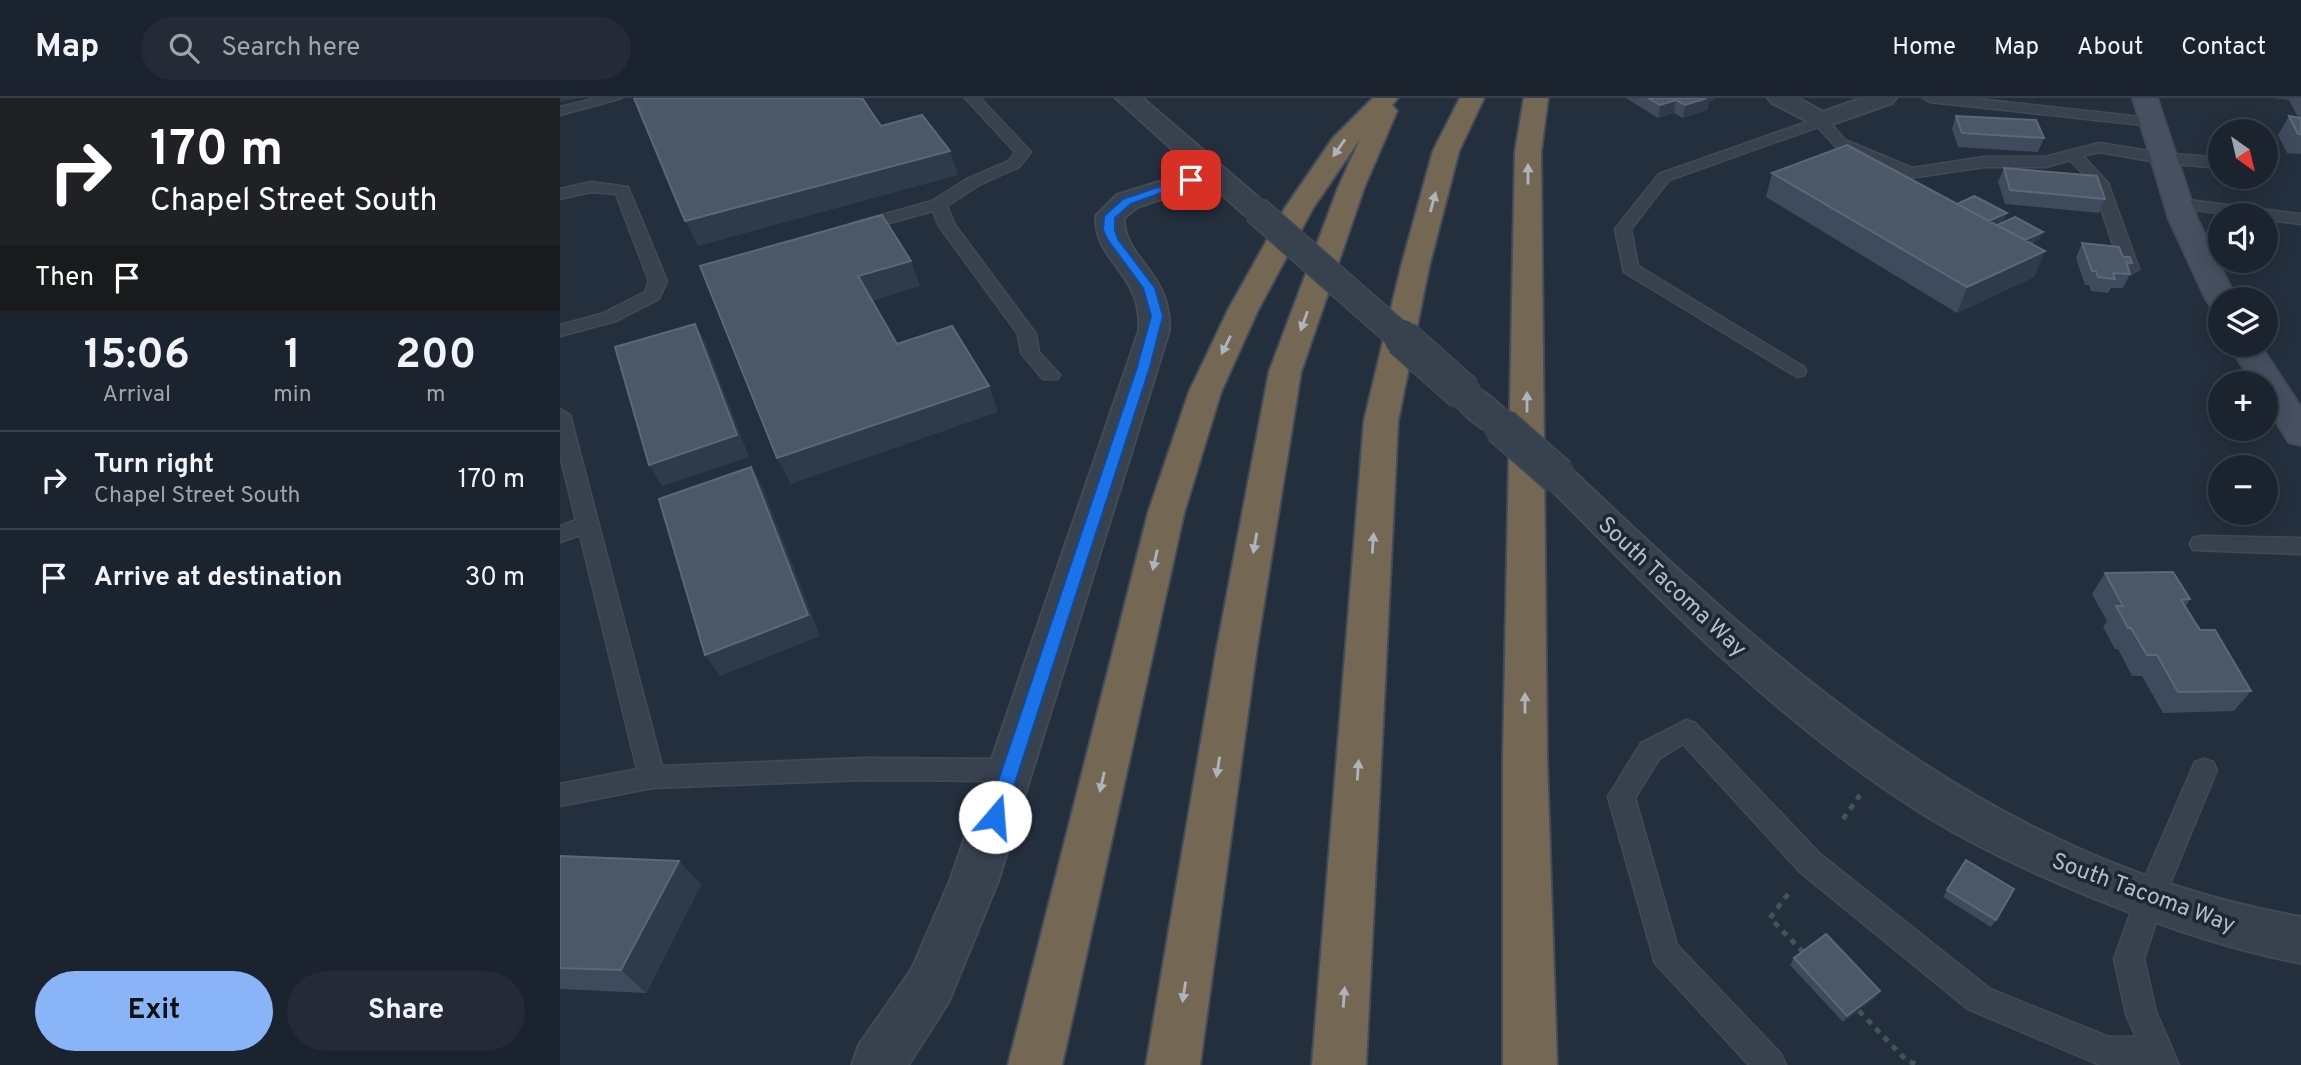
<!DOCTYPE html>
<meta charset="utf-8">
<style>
body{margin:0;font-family:Overpass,sans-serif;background:#242b36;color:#f1f3f6;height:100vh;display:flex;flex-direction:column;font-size:26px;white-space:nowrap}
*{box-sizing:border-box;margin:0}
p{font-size:23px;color:#a0a4aa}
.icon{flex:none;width:38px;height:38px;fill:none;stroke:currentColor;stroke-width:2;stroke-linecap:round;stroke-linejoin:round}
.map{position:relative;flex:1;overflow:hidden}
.side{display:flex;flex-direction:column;background:#1b232e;width:560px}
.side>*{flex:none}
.top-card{background:#202124;color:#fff;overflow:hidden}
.needle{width:46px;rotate:146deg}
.buttons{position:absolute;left:1648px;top:21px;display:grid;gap:14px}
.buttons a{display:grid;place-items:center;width:70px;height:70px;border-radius:50%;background:#1b232e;box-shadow:0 4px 18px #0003,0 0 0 2px #39404a;font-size:35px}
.pin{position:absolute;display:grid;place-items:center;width:60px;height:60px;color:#fff;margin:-30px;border-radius:14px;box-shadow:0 4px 10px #0006}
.me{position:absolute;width:77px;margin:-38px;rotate:18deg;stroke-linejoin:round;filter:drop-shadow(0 0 5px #0008)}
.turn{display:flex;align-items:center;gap:24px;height:147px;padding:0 35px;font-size:32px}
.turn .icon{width:91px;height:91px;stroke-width:2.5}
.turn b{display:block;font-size:49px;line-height:60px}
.then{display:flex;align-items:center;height:66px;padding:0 35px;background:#0003;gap:14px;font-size:26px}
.eta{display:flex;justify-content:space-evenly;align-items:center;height:119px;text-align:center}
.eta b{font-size:42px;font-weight:700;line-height:49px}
.cta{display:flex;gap:14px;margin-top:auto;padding:14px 35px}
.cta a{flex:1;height:80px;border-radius:42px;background:#8ab4f8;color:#111;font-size:28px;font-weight:700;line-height:80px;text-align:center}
.cta a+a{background:#242b36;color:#f1f3f6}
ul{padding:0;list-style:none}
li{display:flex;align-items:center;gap:21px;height:98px;padding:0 35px;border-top:2px solid #39404a}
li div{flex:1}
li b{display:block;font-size:26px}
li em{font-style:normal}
header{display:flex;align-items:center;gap:42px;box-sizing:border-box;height:98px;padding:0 35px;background:#1b232e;border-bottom:2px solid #39404a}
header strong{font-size:33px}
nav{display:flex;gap:38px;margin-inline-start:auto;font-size:24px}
.search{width:490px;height:63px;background:#242b36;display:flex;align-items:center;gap:18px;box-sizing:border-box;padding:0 24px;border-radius:38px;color:#a0a4aa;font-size:26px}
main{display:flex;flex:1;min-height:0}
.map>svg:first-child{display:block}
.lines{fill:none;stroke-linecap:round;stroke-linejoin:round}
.service-casing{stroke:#414a57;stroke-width:3}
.minor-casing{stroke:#414a57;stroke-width:4}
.tertiary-casing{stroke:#414a57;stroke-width:4}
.secondary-casing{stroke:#414a57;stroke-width:4}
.motorway-casing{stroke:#434c59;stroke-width:4}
.path{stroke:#3f5557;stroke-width:5;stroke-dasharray:6 6;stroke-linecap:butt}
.service{fill:#38414e;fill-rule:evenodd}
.minor{fill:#38414e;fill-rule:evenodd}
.tertiary{fill:#38414e;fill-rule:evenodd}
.secondary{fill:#465061;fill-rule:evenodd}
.motorway{fill:#746855;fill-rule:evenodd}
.tertiary-bridge-far1-casing{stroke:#414a57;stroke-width:30;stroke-linecap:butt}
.tertiary-bridge-casing{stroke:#414a57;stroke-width:39;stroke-linecap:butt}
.tertiary-bridge-far1{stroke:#38414e;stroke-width:27}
.tertiary-bridge{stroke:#38414e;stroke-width:36}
.wall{fill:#3f4b5c}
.shaded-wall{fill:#2f3b4b}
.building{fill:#4b5868;stroke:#5c6777;stroke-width:2}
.oneway{fill:#aeb4bd}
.route{fill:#1a73e8;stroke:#114b97;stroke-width:2}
.labels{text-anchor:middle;stroke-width:7;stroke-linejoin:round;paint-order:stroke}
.street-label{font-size:23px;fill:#b4bcc9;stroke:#1d2633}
</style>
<header>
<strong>Map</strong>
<div class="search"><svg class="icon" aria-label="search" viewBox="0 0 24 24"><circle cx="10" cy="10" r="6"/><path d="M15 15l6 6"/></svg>Search here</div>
<nav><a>Home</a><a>Map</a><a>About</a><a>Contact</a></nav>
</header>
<main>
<section class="side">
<div class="top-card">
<div class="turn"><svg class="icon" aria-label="right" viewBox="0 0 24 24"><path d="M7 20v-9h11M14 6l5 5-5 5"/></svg><div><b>170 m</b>Chapel Street South</div></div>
<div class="then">Then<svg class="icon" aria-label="arrive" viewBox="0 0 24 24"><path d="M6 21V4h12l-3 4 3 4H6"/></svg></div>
</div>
<div class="eta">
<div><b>15:06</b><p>Arrival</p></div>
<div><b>1</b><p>min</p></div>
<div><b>200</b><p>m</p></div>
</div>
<ul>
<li><svg class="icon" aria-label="right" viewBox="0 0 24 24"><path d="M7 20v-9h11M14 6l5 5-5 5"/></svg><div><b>Turn right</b><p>Chapel Street South</p></div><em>170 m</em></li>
<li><svg class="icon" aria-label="arrive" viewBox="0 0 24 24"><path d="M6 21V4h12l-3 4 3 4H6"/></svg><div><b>Arrive at destination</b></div><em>30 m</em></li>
</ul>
<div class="cta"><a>Exit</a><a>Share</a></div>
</section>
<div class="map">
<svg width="1741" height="967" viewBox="0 0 1741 967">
<rect width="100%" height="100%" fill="#242f3e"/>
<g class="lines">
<defs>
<path id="service" d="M37,0H62L0,17V9Z
M405,0H420L471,54L459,69L419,87L387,108L395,127L476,236L479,254L500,277L497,281H483L461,255L458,236L379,128L373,113L296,134L288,129L290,126L372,103L407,81L449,63L455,54Z
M1363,0H1409L1591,20L1598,24L1591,28L1370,4Z
M1261,19L1266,20L1285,42L1352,70L1424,59H1485L1539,45L1602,55L1661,60V70L1602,65L1539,54L1523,58L1548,85L1579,171L1570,176L1561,171L1533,86L1510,62L1486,69H1424L1350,80L1275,48L1258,29L1109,82L1071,131L1078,168L1244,269L1246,273L1244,277L1237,279L1064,174L1055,131L1099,76Z
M1706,64L1712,66V72L1706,74Z
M31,84L68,89L107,183L99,201L56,223L0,238V227L44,215L85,194L89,183L56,96L31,94L0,101V91Z
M1620,101L1741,116V126L1706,122V117H1672L1614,109V103Z
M0,311L10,317L102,668L305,660L450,661L459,664L463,672L459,680L450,683L305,682L92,690L0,708V686L77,671L20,437L0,444V428L16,422L0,357Z
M1641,438L1741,440V456L1633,452L1630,446L1633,440Z
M1126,622L1135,625L1260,756L1430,891L1549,939H1576L1566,916L1554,861L1576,800L1635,664L1644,661L1653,664L1657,672L1604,800L1584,861L1596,914L1619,967H1540L1408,911L1240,774L1123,646L1099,661L1075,700L1117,847L1221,956L1226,967H1189L1095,865L1048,699L1081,645Z"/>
<path id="minor" d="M1208,0H1238L1263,14L1302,0H1336L1332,5L1261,30L1212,5Z
M653,67L662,69L666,75L662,81L577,109L564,120C563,161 612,174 609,233L438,783L388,905L348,967H292L299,947L352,871L390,783L579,233C583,174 534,164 536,118L557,97Z"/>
<path id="tertiary" d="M556,0H582L706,106L710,112L706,118H686Z
M904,285C924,290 947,311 958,328L953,336C927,342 901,316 888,295L892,288Z
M998,366L1010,370C1226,576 1436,765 1741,819V865C1676,853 1615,833 1554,808C1490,783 1427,755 1368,719C1224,630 1104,506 986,386L980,378L986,370Z"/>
<path id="secondary" d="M1573,0H1597L1637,121L1676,201H1661V210L1650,207L1646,201L1609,121Z
M1669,247H1700L1741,310V347L1729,344L1706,307V285H1693Z"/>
<path id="motorway" d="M813,0H838L832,7L837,13L804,90L741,274L697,549L640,967H586L657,549L709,274L778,90L800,41L753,110L698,212L661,294L624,415L502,967H448L588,415L629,294L668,212L725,110L773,40Z
M900,0H924L899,53L869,169L838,323L806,967H752L804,323L841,169L873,53Z
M964,0H988L981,54L987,661L997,967H943V661L955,54Z"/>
</defs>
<use href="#service" class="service-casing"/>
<use href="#minor" class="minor-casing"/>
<use href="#tertiary" class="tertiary-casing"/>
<use href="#secondary" class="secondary-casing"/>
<use href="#motorway" class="motorway-casing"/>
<path class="path" d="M1283,721L1300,697
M1228,796L1210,820L1245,856
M1299,913L1346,962L1358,967"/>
<use href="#service" class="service"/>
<use href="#minor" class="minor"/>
<use href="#tertiary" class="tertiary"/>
<use href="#secondary" class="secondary"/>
<use href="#motorway" class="motorway"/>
<defs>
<path id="tertiary-bridge-far1" d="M696,112L844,242"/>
<path id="tertiary-bridge" d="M842,240L904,295
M941,328L998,378"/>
</defs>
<use href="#tertiary-bridge-far1" class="tertiary-bridge-far1-casing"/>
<use href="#tertiary-bridge" class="tertiary-bridge-casing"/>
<use href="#tertiary-bridge-far1" class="tertiary-bridge-far1"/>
<use href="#tertiary-bridge" class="tertiary-bridge"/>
</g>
<path class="wall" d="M1066,0H1155L1154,2L1149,4L1147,12L1123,20L1114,15L1098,20Z
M1714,0H1741V56L1727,55L1718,37L1729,18L1738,19L1729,2Z
M1396,18L1484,40L1478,54L1398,49L1392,31Z
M1444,70L1545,101L1539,115L1445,106L1438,84Z
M1212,75L1397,106L1444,122L1435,126L1480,141L1471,146L1485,153L1474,179L1397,215L1206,99Z
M1522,145L1563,159L1572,165L1569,172L1570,176L1563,190H1551L1548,195L1531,193L1529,187H1525L1516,160Z
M1545,475L1630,501L1626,508L1640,532L1691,593L1674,613L1603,615L1582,578H1572L1558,551H1555L1543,529L1547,523L1532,496Z
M0,758L119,763L141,787L86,895L0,891Z
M1406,762L1436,822L1431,829L1383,799Z
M1234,860L1316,899L1283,924L1230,867Z"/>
<path class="shaded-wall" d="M0,0H18L0,4Z
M1140,0H1155L1154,2L1149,4L1147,12L1123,20L1125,7Z
M1116,2L1114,15L1098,20L1100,7Z
M390,53L398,77L138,148L125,123Z
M1447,115L1444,122L1424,131L1427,124Z
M1483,134L1480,141L1457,152L1460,145Z
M1485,153L1474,179L1397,215L1407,189Z
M351,163L360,188L309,204L298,178Z
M135,226L146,246L189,359L102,388L89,367Z
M429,288L438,314L231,386L217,360Z
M191,369L203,390L260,538L160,578L145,557Z
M119,763L141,787L86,895L61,872Z
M1320,893L1316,899L1283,924L1287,918Z"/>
<path class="building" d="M74,0H302L321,28L362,17L390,53L125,123Z
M1088,0H1147L1125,7L1116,2L1100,7Z
M1396,18L1476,22L1484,40L1402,35Z
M1729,18L1741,20V36H1738Z
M1287,47L1485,153L1407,189L1212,75Z
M1444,70L1537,78L1545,101L1450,92Z
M1414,98L1447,115L1429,123L1397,106Z
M322,117L351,163L298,178L337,246L392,228L429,288L217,360L140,168Z
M1455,119L1483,134L1465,142L1437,127Z
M1522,145L1559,149L1563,159H1570L1572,165L1566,164L1570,176L1553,175L1555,181L1538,179L1536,173H1532Z
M135,226L177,337L89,367L55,249Z
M191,369L248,517L145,557L99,401Z
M1613,474L1630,501L1621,502L1640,532H1655L1691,593L1618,594L1597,557H1587L1571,530H1568L1556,508H1563L1545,475Z
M0,758L119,763L61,872L0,870Z
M1406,762L1454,791L1436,822L1387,792Z
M1266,836L1320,893L1287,918L1234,860Z"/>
<defs><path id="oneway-solid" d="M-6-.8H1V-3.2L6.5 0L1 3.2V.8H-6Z" transform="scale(1.75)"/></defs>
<g class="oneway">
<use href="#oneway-solid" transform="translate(779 50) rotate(125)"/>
<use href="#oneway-solid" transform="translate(968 76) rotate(-90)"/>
<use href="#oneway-solid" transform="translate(873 104) rotate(-75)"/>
<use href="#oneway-solid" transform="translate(744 223) rotate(110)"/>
<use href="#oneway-solid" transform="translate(666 247) rotate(116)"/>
<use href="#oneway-solid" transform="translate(967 304) rotate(-90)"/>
<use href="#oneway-solid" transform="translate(695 445) rotate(100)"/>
<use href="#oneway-solid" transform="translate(813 445) rotate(-86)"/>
<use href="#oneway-solid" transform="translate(595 462) rotate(103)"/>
<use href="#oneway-solid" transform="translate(965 605) rotate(-90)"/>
<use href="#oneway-solid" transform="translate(658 669) rotate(99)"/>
<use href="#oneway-solid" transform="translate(798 672) rotate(-86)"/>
<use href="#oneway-solid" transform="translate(542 684) rotate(103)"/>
<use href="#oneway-solid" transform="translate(624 894) rotate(99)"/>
<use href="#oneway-solid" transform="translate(784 899) rotate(-86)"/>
</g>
<path class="route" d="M627,79L637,82L571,106L555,120V132L558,141L595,190L603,218L590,269L444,719L442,725H428L426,719L577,269L591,218L583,190L547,141L543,132L544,118L563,101Z"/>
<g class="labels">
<g class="street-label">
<text transform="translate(1113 488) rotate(43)" y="8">South Tacoma Way</text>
<text transform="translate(1584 794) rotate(20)" y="8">South Tacoma Way</text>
</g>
</g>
</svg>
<div class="buttons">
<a><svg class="needle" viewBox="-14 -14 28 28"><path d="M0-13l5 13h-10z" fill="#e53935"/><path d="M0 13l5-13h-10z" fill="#a0a4aa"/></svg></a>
<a><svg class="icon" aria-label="sound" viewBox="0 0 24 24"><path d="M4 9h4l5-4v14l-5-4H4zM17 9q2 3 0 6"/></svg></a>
<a><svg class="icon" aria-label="layers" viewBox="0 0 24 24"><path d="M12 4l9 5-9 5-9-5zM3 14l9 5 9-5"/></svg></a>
<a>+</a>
<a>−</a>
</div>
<div class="pin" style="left:631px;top:82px;background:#d93025"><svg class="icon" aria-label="arrive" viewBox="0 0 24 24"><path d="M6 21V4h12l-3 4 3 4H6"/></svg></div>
<svg class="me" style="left:435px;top:719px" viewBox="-20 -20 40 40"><circle r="19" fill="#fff"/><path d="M0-13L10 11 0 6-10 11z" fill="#1a73e8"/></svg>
</div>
</main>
